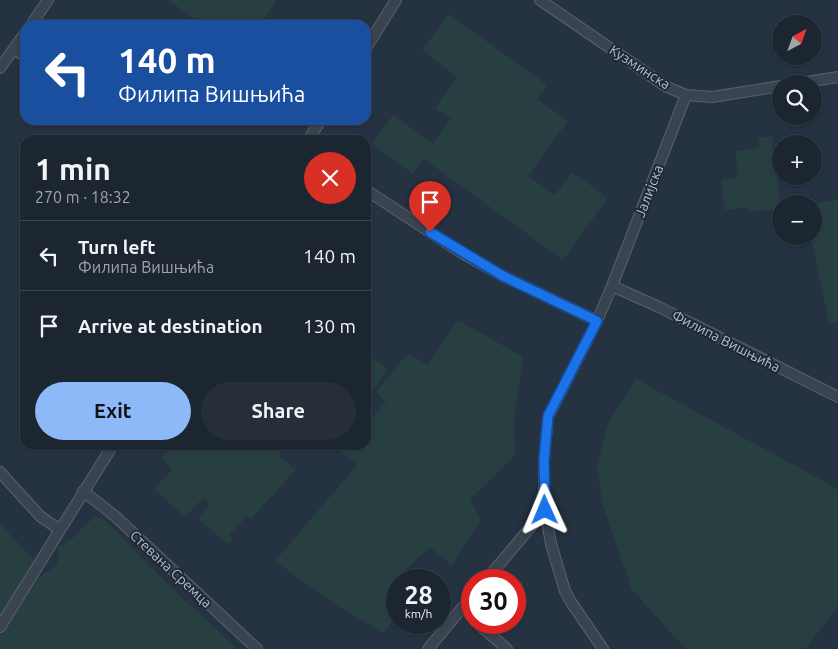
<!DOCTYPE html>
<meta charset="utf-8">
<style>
body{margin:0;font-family:Ubuntu,sans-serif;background:#252e39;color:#f1f3f6;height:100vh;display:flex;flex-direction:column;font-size:19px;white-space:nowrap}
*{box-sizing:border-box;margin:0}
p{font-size:16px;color:#a0a5ab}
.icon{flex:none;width:28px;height:28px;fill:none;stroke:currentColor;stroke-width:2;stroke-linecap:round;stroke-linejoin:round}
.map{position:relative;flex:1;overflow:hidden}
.side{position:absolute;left:20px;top:135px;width:351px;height:315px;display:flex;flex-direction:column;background:#1c2631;border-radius:15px;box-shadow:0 1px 4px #0004,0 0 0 1px #3a434d}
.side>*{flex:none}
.guide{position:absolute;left:20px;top:20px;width:351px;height:105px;border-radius:15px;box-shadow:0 1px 4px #0004,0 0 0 1px #3a434d;background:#1a4fa0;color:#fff;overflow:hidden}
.needle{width:32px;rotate:41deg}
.fabs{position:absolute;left:772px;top:15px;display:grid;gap:10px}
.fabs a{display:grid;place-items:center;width:50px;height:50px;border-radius:50%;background:#1c2631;box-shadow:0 1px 4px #0004,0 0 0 1px #3a434d;font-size:25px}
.speed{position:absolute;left:386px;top:569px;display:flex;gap:10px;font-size:25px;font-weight:700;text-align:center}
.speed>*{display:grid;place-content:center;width:65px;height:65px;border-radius:50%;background:#1c2631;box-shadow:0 1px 4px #0004,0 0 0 1px #3a434d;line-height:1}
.speed small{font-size:12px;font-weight:400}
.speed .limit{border:8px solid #d22;background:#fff;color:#111}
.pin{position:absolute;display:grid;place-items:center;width:42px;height:42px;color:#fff;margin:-51px -21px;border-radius:50% 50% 50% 0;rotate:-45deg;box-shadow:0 0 5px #0007}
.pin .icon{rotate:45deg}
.me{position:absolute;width:55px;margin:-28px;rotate:359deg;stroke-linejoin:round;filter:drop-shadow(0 0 4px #0008)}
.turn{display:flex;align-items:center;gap:18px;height:105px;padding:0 15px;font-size:22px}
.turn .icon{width:65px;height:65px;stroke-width:2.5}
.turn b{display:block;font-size:35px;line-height:42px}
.round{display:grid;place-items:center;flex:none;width:52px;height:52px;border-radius:26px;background:#252e39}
.headline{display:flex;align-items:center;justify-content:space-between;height:85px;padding:0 15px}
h1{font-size:30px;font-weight:700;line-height:38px}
.cta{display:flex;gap:10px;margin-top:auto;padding:10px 15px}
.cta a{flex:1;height:58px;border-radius:30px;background:#8eb9f9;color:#111;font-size:20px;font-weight:700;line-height:58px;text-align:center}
.cta a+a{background:#252e39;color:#f1f3f6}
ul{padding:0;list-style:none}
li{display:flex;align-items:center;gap:15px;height:70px;padding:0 15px;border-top:1px solid #3a434d}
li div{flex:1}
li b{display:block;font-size:19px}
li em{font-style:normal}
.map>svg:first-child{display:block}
.green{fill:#283f42}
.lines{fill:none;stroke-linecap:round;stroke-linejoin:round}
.minor-casing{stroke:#58626e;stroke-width:12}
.minor{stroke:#3a4451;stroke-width:10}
.route-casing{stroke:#114b97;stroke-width:12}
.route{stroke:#1a73e8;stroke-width:9}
.labels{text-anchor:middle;stroke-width:4;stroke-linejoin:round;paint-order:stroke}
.street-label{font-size:14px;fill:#b6bfcb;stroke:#1e2936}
</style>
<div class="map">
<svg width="838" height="649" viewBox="0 0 838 649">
<rect width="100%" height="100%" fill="#253241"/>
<path class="green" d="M168,0H277L260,25H204Z
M449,14L547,85L537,99L568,121L528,176L555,195L572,172L608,198L563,260L424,159L413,174L372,144L393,115L433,143L451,119L435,108L457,77L422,50Z
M772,136L781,208L749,212L748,207L725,210L721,180L738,177L735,151L759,148L758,138Z
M838,199V322L829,324L811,236H814V204Z
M458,320L523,357L514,419L515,455L470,499L481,520L452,565L430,547L392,583L397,590V616L383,633L330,601L275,561L358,464L341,452L348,445H366V424L386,402L376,392L408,353L428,365Z
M366,353L388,369L371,393L366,390Z
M636,379L838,489V607L805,649H686L632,590L602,503L597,466L608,424Z
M173,445H191L196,449L200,445H288L279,455L296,470L251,519L247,516L229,535L233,539L228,545L198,518L210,504L203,498L185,517L154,489L172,469L161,458Z
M96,516L105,520L179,595L238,649H0V524L36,562L15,595L56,565L59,558L58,547L72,539L85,525Z"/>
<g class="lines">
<defs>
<path id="minor" d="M540,0L667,87L686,95L712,97L781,86
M31,25L48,0
M14,48L25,57
M366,48L396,0
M0,68L25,33
M795,84L838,77
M308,140L321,120
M366,190L462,253L503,276L597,321
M612,286L659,307L838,397
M0,472L40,516L60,530L113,445
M83,491L116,517L257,649
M486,580L545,510
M476,622L507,649
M0,627L60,530
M428,649L472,596
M603,649L571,602L565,591L551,544L545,510L544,487V460L548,417L597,321L612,286L686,95"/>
</defs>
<use href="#minor" class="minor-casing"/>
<use href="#minor" class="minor"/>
</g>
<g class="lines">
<defs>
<path id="route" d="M430,232L503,276L597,321L548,416L544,460L545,510"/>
</defs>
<use href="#route" class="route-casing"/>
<use href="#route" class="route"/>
</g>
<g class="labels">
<g class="street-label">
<text transform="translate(640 67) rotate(33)" y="5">Кузминска</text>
<text transform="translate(649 191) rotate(-69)" y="5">Јалијска</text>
<text transform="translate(726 341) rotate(27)" y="5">Филипа Вишњића</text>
<text transform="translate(171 569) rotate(43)" y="5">Стевана Сремца</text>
</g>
</g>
</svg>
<div class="fabs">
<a><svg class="needle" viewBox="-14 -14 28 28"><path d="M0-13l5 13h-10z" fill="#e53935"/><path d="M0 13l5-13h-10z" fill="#a0a5ab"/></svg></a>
<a><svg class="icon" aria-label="search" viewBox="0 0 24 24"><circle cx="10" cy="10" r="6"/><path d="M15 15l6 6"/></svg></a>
<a>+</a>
<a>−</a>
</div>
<div class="speed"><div>28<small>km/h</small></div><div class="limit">30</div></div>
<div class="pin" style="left:430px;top:232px;background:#d93025"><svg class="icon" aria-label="arrive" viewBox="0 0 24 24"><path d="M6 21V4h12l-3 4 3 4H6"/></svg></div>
<svg class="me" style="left:545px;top:510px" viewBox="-20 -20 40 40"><path d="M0-17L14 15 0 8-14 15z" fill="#1a73e8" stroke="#fff" stroke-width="4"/></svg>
<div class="guide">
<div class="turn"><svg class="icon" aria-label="left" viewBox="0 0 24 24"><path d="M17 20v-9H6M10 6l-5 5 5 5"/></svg><div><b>140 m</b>Филипа Вишњића</div></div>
</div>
<section class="side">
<div class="headline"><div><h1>1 min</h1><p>270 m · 18:32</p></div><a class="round" style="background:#d93025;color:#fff"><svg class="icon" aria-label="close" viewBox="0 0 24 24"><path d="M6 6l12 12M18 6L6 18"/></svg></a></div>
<ul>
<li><svg class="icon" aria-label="left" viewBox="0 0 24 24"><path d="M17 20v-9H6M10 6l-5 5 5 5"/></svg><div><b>Turn left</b><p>Филипа Вишњића</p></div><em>140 m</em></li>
<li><svg class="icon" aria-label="arrive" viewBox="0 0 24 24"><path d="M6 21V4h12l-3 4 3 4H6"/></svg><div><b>Arrive at destination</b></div><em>130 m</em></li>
</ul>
<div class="cta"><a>Exit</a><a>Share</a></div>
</section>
</div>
